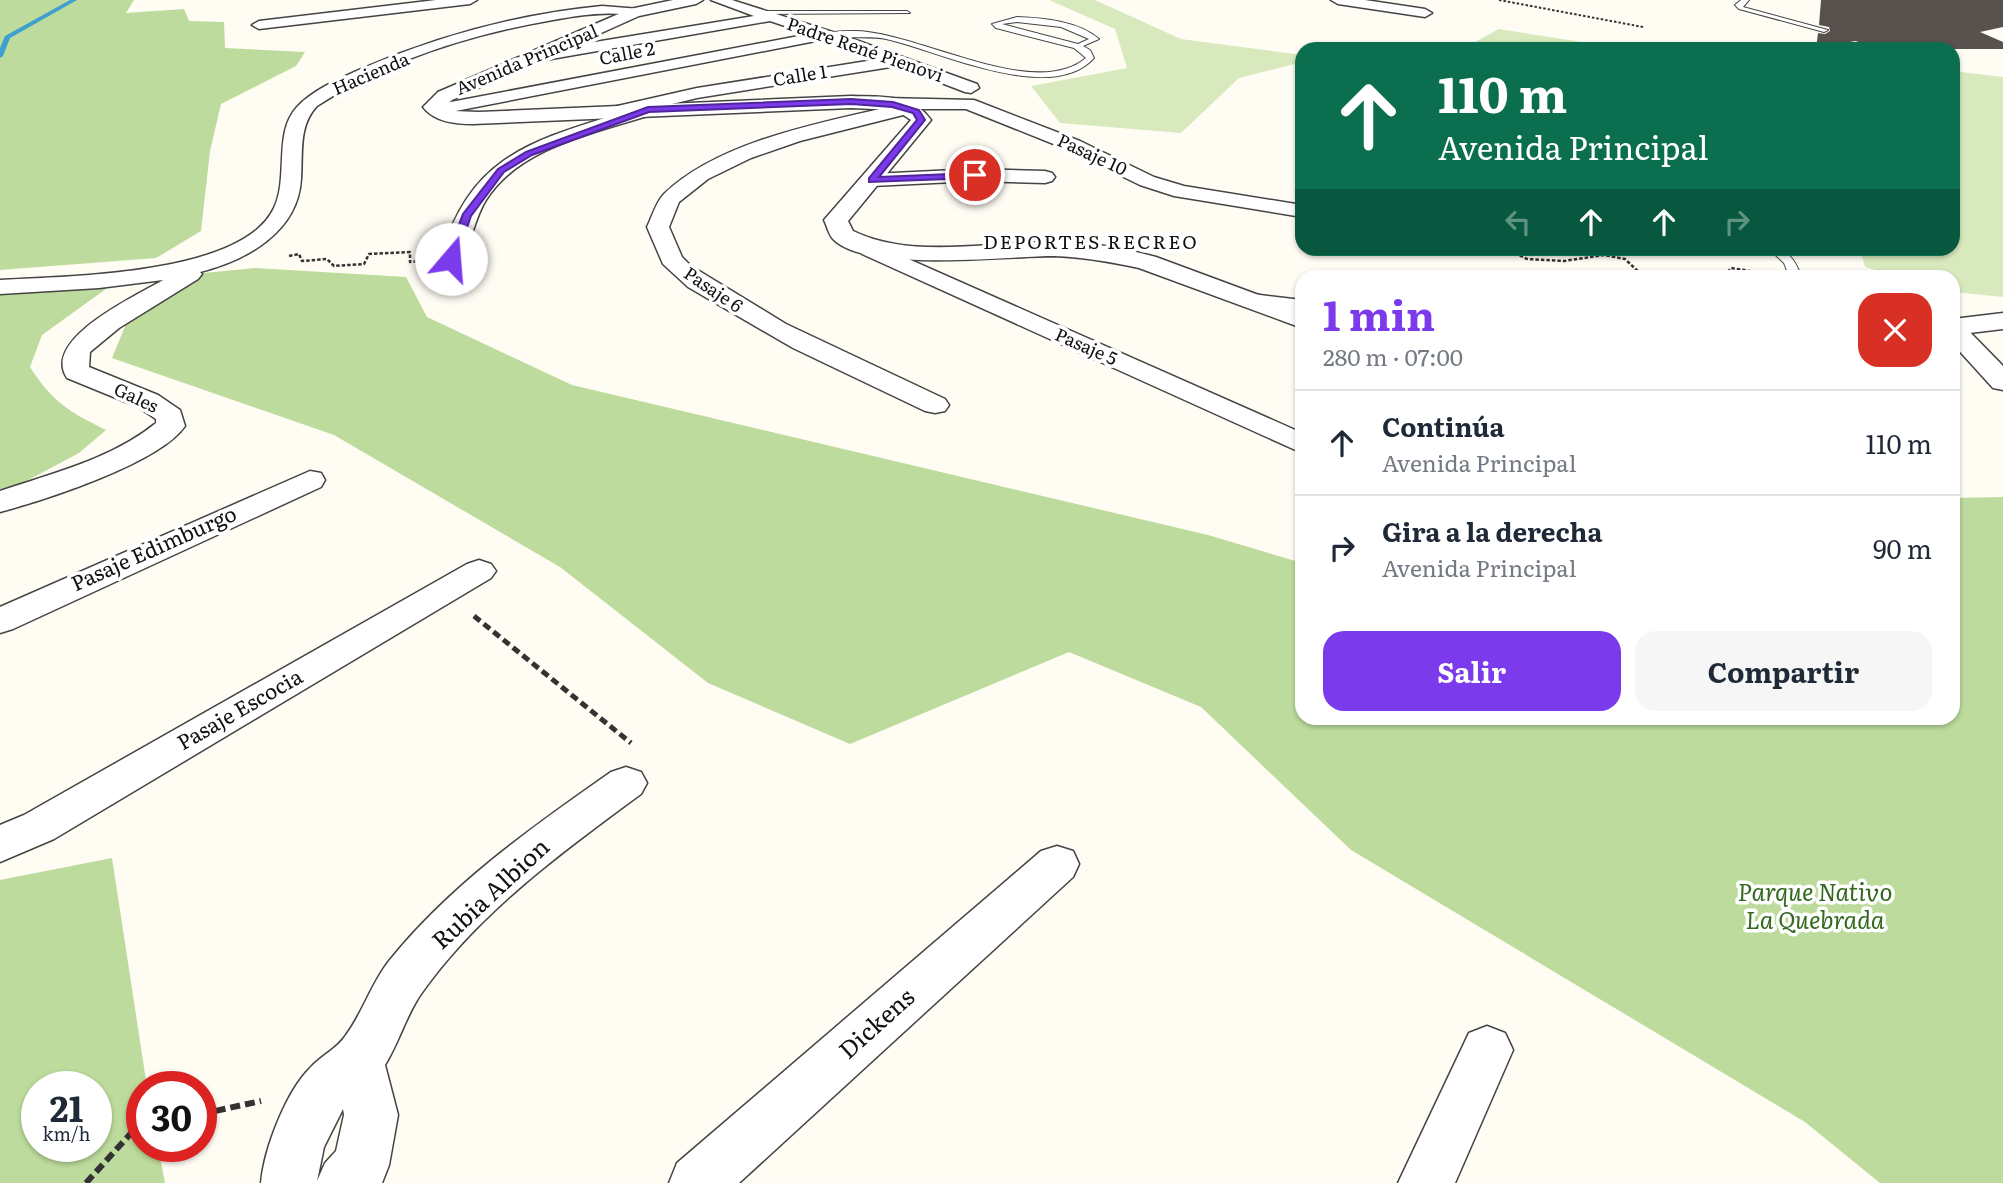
<!DOCTYPE html>
<html lang="es">
<meta charset="utf-8">
<style>
body{margin:0;font-family:Literata,serif;background:#f6f6f7;color:#1f2937;height:100vh;display:flex;flex-direction:column;font-size:26px;white-space:nowrap}
*{box-sizing:border-box;margin:0}
p{font-size:23px;color:#747a83}
.icon{flex:none;width:38px;height:38px;fill:none;stroke:currentColor;stroke-width:2;stroke-linecap:round;stroke-linejoin:round}
.map{position:relative;flex:1;overflow:hidden}
.panel{position:absolute;left:1295px;top:270px;width:665px;height:455px;display:flex;flex-direction:column;background:#fff;border-radius:21px;box-shadow:0 2px 5px #0004}
.panel>*{flex:none}
.guide{position:absolute;left:1295px;top:42px;width:665px;height:214px;border-radius:21px;box-shadow:0 2px 5px #0004;background:#0b6e4f;color:#fff;overflow:hidden}
.speed{position:absolute;left:21px;top:1071px;display:flex;gap:14px;font-size:35px;font-weight:700;text-align:center}
.speed>*{display:grid;place-content:center;width:91px;height:91px;border-radius:50%;background:#fff;box-shadow:0 2px 5px #0004;line-height:1}
.speed small{font-size:18px;font-weight:400}
.speed .limit{border:10px solid #d22;background:#fff;color:#111}
.pin{position:absolute;display:grid;place-items:center;width:60px;height:60px;color:#fff;margin:-30px;border:4px solid #fff;border-radius:50%;box-shadow:0 2px 7px #0007}
.me{position:absolute;width:77px;margin:-38px;rotate:18deg;stroke-linejoin:round;filter:drop-shadow(0 0 5px #0008)}
.turn{display:flex;align-items:center;gap:24px;height:147px;padding:0 28px;font-size:32px}
.turn .icon{width:91px;height:91px;stroke-width:2.5}
.turn b{display:block;font-size:49px;line-height:60px}
.lanes{display:flex;align-items:center;height:66px;padding:0 28px;background:#0003;justify-content:center;gap:35px;direction:ltr}
.lanes .off{opacity:.35}
.round{display:grid;place-items:center;flex:none;width:74px;height:74px;border-radius:21px;background:#f6f6f7}
.summary{display:flex;align-items:center;justify-content:space-between;height:119px;padding:0 28px}
h1{font-size:42px;font-weight:700;line-height:52px;color:#7c3aed}
.action{display:flex;gap:14px;margin-top:auto;padding:14px 28px}
.action a{flex:1;height:80px;border-radius:21px;background:#7c3aed;color:#fff;font-size:28px;font-weight:700;line-height:80px;text-align:center}
.action a+a{background:#f6f6f7;color:#1f2937}
ul{padding:0;list-style:none}
li{display:flex;align-items:center;gap:21px;height:105px;padding:0 28px;border-top:2px solid #e0e1e3}
li div{flex:1}
li b{display:block;font-size:26px}
li em{font-style:normal}
.map>svg:first-child{display:block}
.green{fill:#d8eabd}
.forest{fill:#bddb9c;fill-rule:evenodd}
.lines{fill:none;stroke-linecap:round;stroke-linejoin:round}
.stream{fill:#3f9fce;fill-rule:evenodd}
.building{fill:#59514d}
.service-casing{stroke:#444;stroke-width:2}
.minor-casing{stroke:#444;stroke-width:3}
.tertiary-casing{stroke:#444;stroke-width:3}
.path-far3{stroke:#333;stroke-width:2;stroke-dasharray:2.5 2;stroke-linecap:butt}
.path-far2{stroke:#333;stroke-width:2.5;stroke-dasharray:3.5 2;stroke-linecap:butt}
.path-far1{stroke:#333;stroke-width:5;stroke-dasharray:8 4.5;stroke-linecap:butt}
.path{stroke:#333;stroke-width:6;stroke-dasharray:10 5;stroke-linecap:butt}
.service{fill:#fff;fill-rule:evenodd}
.minor{fill:#fff;fill-rule:evenodd}
.tertiary{fill:#fff;fill-rule:evenodd}
.route{fill:#7c3aed;stroke:#51269a;stroke-width:2}
.labels{text-anchor:middle;stroke-width:7;stroke-linejoin:round;paint-order:stroke}
.far-street-label{font-size:18px;fill:#111;stroke:#fff}
.far-neighbourhood-label{font-size:19px;letter-spacing:2px;fill:#111;stroke:#fff}
.street-label{font-size:21px;fill:#111;stroke:#fff}
.near-park-label{font-size:24px;font-style:italic;fill:#346a1f;stroke:#fff}
.near-street-label{font-size:24px;fill:#111;stroke:#fff}
</style>
<div class="map">
<svg width="2003" height="1183" viewBox="0 0 2003 1183">
<rect width="100%" height="100%" fill="#fffcf4"/>
<path class="green" d="M1049,0H1095L1181,39L1302,55V62L1239,78L1181,133L1060,123L1031,86L1127,68L1115,29Z
M1499,29L1619,48L1633,49H1462Z
M1953,71L2003,77V297L1953,292V276H1898L1865,267L1860,249L1953,248Z"/>
<path class="forest" d="M0,0H134L126,13L184,9L189,21L224,22L225,48L305,52L296,66L221,104L210,151L201,231L156,258L0,270Z
M255,268L406,277L427,317L572,385L1208,535L1302,563V718H1953V498L2003,497V1183H1880L1805,1122L1351,850L1201,707L1069,652L850,744L708,683L560,567L334,435L112,358L126,324L204,273Z
M110,286L42,335L30,367C53,403 70,412 106,430L79,453L0,495V293Z
M112,858L147,1087H142V1146H158L165,1183H0V880ZM37,1087H96V1146H37Z"/>
<g class="lines">
<path class="stream" d="M70,0H77L10,38L3,56L0,58V48L5,36Z"/>
</g>
<path class="building" d="M1821,0H2003V27L1980,32L2003,42V49H1889L1855,41L1816,49L1818,33L1825,34L1830,31L1829,27L1819,25Z"/>
<g class="lines">
<defs>
<path id="service" d="M1741,0H1749L1743,7L1828,30L1824,32L1739,9L1735,5Z
M757,11H907L910,13L755,14Z
M1017,17C1044,18 1078,21 1099,39L1083,46L1090,50L1094,58C1051,106 937,50 886,39C869,35 833,40 822,35C831,31 843,31 854,31C917,31 1034,102 1086,58L1074,48L996,28L992,24ZM1017,22L1061,27L1089,39L1078,44L1002,24Z
M1768,248C1787,248 1795,259 1801,276H1789L1784,263Z"/>
<path id="minor" d="M436,0H477L470,4L259,29L252,25L259,21Z
M711,0H732L842,35L977,84L979,88L971,93L965,92L897,66L697,98L651,109L650,115C595,133 519,147 486,200C474,219 470,248 459,264H443L440,259C469,160 524,143 614,115L610,111L613,107L697,88L880,59L826,39L435,115L426,110L435,105L809,34L770,21L534,62L526,57L534,52L754,16Z
M1331,0H1365L1425,9L1432,13L1425,17L1338,4Z
M602,6L640,9L642,12C636,18 631,15 622,14C600,12 575,16 553,20C471,34 386,61 317,106C298,126 303,154 301,179C298,232 247,260 200,272L202,274L198,279L119,328L90,352L89,367L158,395L180,410L185,426C160,463 45,500 0,512V491C53,473 112,459 156,423V419L138,407L67,378C41,339 136,296 163,280L99,288L0,294V280C65,276 242,276 274,208C289,177 273,133 297,107C314,89 339,79 361,69C438,36 518,14 602,6Z
M884,98L974,100L1080,141L1154,177L1184,186L1302,205V217L1174,196L1140,185L1066,149L966,109H917L915,112L800,141L751,158L708,179L679,202L669,227L682,257L691,266L786,324L945,399L949,405L945,411L935,413L925,411L793,348L688,287L663,264L647,227C652,217 656,202 664,194C717,143 814,124 884,108L875,103Z
M975,169L1045,171L1052,173L1055,177L1052,181L1045,183L975,181L872,186L865,184L862,180L865,176L872,174Z
M870,242L1302,433V453L862,254L859,249L862,244Z
M1252,294L1302,300V314L1243,306L1240,301L1243,296Z
M1953,321L1962,324L2003,366V390L1993,388L1953,344Z
M310,471L321,473L325,480L321,487L13,629L0,633V607Z
M479,560L491,564L496,571L491,578L54,839L0,862V825L24,815L467,564Z
M626,767L641,772L647,783L641,794C562,852 478,913 421,994C406,1016 399,1042 385,1065L398,1115L389,1165L382,1183H261C264,1149 286,1091 311,1067C322,1055 337,1049 346,1035C363,1012 371,984 389,961C450,885 531,828 611,772ZM343,1109L344,1115L336,1151L325,1163L317,1181L324,1147Z
M1057,846L1073,851L1079,864L1073,877L739,1183H669L677,1163L1041,851Z
M1487,1026L1505,1033L1513,1050L1455,1183H1398L1469,1033Z"/>
<path id="tertiary" d="M673,0H703L696,4L639,16L452,100L444,107L454,111L479,112L851,96C880,97 912,93 931,120L848,221L853,231C913,260 990,241 1055,242C1089,242 1123,248 1156,257L1302,311V328L1139,268C1111,262 1083,257 1054,256C1008,256 865,273 833,239C829,235 827,226 824,220L911,120L896,110L851,108L473,124C455,124 435,122 423,107L438,92L630,9Z
M2003,313V329L1953,335V319Z"/>
</defs>
<use href="#service" class="service-casing"/>
<use href="#minor" class="minor-casing"/>
<use href="#tertiary" class="tertiary-casing"/>
<path class="path-far3" d="M1499,0L1643,27"/>
<path class="path-far2" d="M1505,248L1527,259L1564,261L1604,255L1625,259L1643,276
M289,256L299,254L302,261L327,259L334,266L364,264L369,254L410,252V262L420,261
M1724,276L1731,268L1756,272"/>
<path class="path-far1" d="M474,616L631,743"/>
<path class="path" d="M201,1114L261,1101
M86,1183L142,1121"/>
<use href="#service" class="service"/>
<use href="#minor" class="minor"/>
<use href="#tertiary" class="tertiary"/>
</g>
<path class="route" d="M851,99L893,102L919,110L925,120L879,177L975,173L980,175L975,178L869,182V178L917,120L913,113L892,107L851,104L649,112L532,155L504,172L471,216L456,259L451,262L446,259L463,214L498,169L526,152L648,107Z"/>
<g class="labels">
<g class="far-street-label">
<text transform="translate(865 50) rotate(19)" y="6">Padre René Pienovi</text>
<text transform="translate(627 54) rotate(-11)" y="6">Calle 2</text>
<text transform="translate(527 60) rotate(-23)" y="6">Avenida Principal</text>
<text transform="translate(371 74) rotate(-23)" y="6">Hacienda</text>
<text transform="translate(800 76) rotate(-9)" y="6">Calle 1</text>
<text transform="translate(1092 155) rotate(25)" y="6">Pasaje 10</text>
<text transform="translate(713 290) rotate(34)" y="6">Pasaje 6</text>
<text transform="translate(1086 347) rotate(24)" y="6">Pasaje 5</text>
<text transform="translate(136 398) rotate(25)" y="6">Gales</text>
</g>
<g class="far-neighbourhood-label">
<text x="1091" y="249">DEPORTES RECREO</text>
</g>
<g class="street-label">
<text transform="translate(154 549) rotate(-24)" y="7">Pasaje Edimburgo</text>
<text transform="translate(240 710) rotate(-30)" y="7">Pasaje Escocia</text>
</g>
<g class="near-park-label">
<text x="1815" y="901">Parque Nativo<tspan x="1815" dy="28">La Quebrada</tspan></text>
</g>
<g class="near-street-label">
<text transform="translate(491 894) rotate(-43)" y="8">Rubia Albion</text>
<text transform="translate(877 1024) rotate(-42)" y="8">Dickens</text>
</g>
</g>
</svg>
<div class="speed"><div>21<small>km/h</small></div><div class="limit">30</div></div>
<div class="pin" style="left:975px;top:175px;background:#d93025"><svg class="icon" aria-label="arrive" viewBox="0 0 24 24"><path d="M6 21V4h12l-3 4 3 4H6"/></svg></div>
<svg class="me" style="left:451px;top:259px" viewBox="-20 -20 40 40"><circle r="19" fill="#fff"/><path d="M0-13L10 11 0 6-10 11z" fill="#7c3aed"/></svg>
<div class="guide">
<div class="turn"><svg class="icon" aria-label="ahead" viewBox="0 0 24 24"><path d="M12 20V5M6 11l6-6 6 6"/></svg><div><b>110 m</b>Avenida Principal</div></div>
<div class="lanes"><svg class="icon off" aria-label="left" viewBox="0 0 24 24"><path d="M17 20v-9H6M10 6l-5 5 5 5"/></svg><svg class="icon" aria-label="ahead" viewBox="0 0 24 24"><path d="M12 20V5M6 11l6-6 6 6"/></svg><svg class="icon" aria-label="ahead" viewBox="0 0 24 24"><path d="M12 20V5M6 11l6-6 6 6"/></svg><svg class="icon off" aria-label="right" viewBox="0 0 24 24"><path d="M7 20v-9h11M14 6l5 5-5 5"/></svg></div>
</div>
<section class="panel">
<div class="summary"><div><h1>1 min</h1><p>280 m · 07:00</p></div><a class="round" style="background:#d93025;color:#fff"><svg class="icon" aria-label="close" viewBox="0 0 24 24"><path d="M6 6l12 12M18 6L6 18"/></svg></a></div>
<ul>
<li><svg class="icon" aria-label="ahead" viewBox="0 0 24 24"><path d="M12 20V5M6 11l6-6 6 6"/></svg><div><b>Continúa</b><p>Avenida Principal</p></div><em>110 m</em></li>
<li><svg class="icon" aria-label="right" viewBox="0 0 24 24"><path d="M7 20v-9h11M14 6l5 5-5 5"/></svg><div><b>Gira a la derecha</b><p>Avenida Principal</p></div><em>90 m</em></li>
</ul>
<div class="action"><a>Salir</a><a>Compartir</a></div>
</section>
</div>
